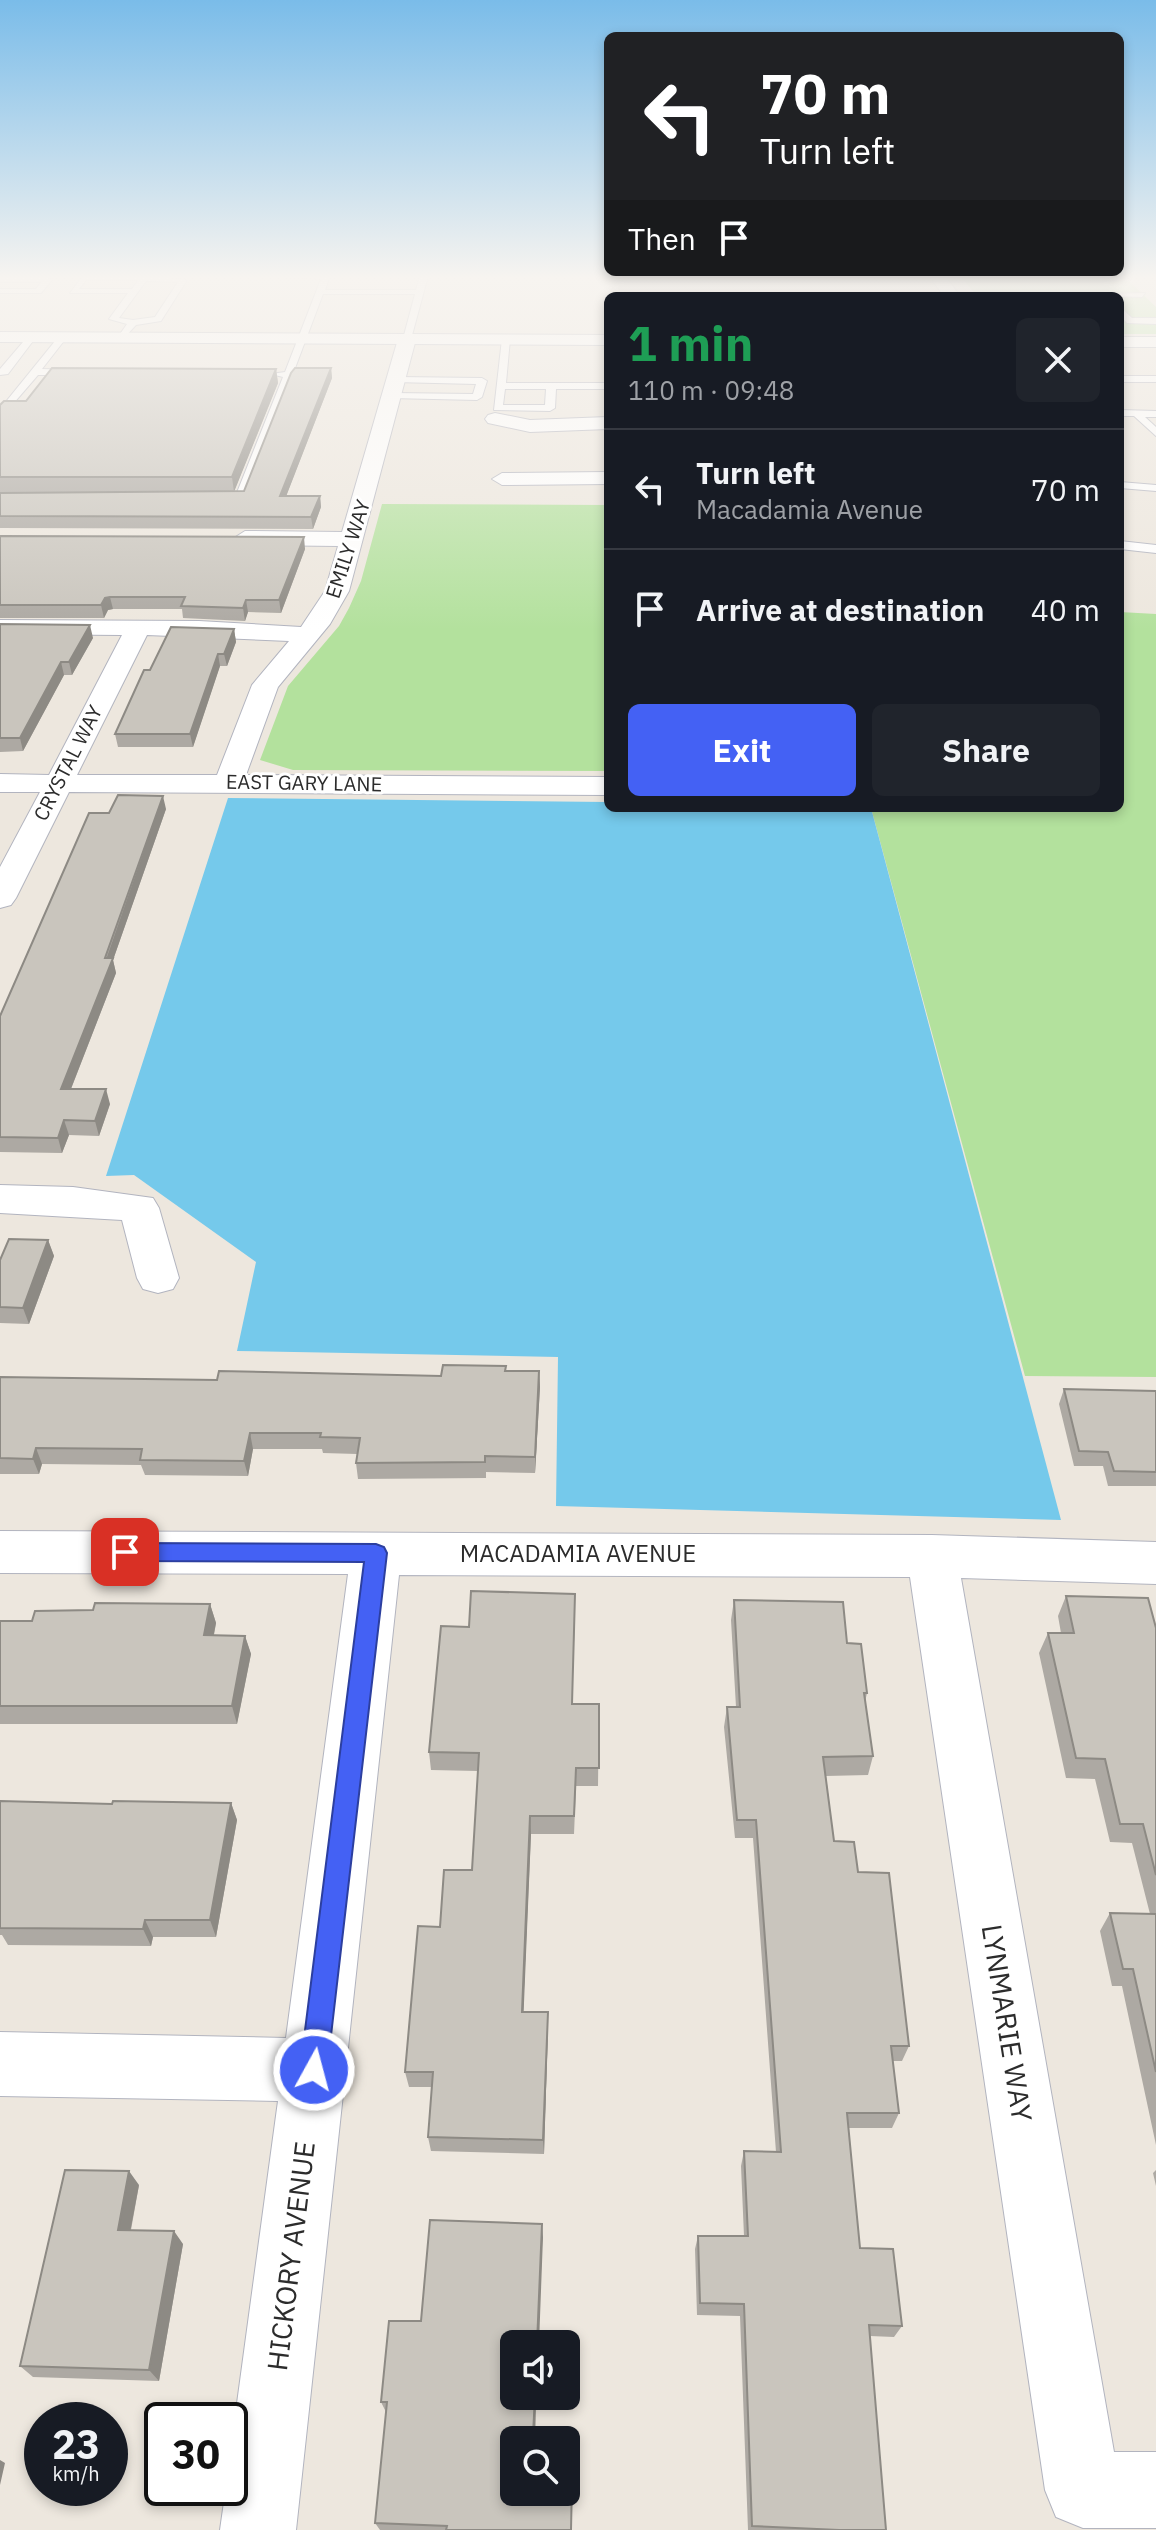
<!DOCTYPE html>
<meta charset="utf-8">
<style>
body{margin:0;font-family:"IBM Plex Sans",sans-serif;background:#20242c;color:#f1f3f6;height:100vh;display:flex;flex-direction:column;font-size:30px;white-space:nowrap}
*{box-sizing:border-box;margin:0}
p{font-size:26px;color:#9ea1a6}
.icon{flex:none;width:44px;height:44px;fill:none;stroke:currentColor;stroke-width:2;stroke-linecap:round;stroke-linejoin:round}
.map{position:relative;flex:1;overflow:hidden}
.sheet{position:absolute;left:604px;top:292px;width:520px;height:520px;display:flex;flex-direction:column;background:#171b24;border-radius:12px;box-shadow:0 4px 12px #0003}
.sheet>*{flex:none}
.guide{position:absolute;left:604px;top:32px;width:520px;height:244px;border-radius:12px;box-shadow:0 4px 12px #0003;background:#202124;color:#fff;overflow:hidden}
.buttons{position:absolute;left:500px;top:2330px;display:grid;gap:16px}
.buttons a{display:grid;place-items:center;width:80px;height:80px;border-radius:12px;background:#171b24;box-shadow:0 4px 12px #0003;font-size:40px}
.speed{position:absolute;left:24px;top:2402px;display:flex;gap:16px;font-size:40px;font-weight:700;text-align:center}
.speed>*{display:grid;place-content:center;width:104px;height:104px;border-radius:50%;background:#171b24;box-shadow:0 4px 12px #0003;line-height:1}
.speed small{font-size:20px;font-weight:400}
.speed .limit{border:4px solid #111;border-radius:12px;background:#fff;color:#111}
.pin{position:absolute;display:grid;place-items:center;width:68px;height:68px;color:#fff;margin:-34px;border-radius:16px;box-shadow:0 4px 12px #0006}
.me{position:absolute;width:88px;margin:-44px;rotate:7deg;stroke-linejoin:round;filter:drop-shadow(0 0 6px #0008)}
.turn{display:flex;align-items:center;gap:28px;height:168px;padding:0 24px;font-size:36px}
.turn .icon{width:104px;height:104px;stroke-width:2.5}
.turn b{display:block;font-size:56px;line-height:68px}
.then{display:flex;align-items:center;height:76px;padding:0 24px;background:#0003;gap:16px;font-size:30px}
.round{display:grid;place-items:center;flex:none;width:84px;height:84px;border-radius:12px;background:#20242c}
.overview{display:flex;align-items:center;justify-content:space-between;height:136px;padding:0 24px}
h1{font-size:48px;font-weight:700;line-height:60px;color:#1e9e55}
.button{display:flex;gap:16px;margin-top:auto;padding:16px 24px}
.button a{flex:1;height:92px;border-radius:12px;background:#4461f4;color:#fff;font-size:32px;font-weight:700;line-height:92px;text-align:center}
.button a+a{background:#20242c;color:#f1f3f6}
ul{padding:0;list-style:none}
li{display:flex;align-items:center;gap:24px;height:120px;padding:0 24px;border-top:2px solid #363941}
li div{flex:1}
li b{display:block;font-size:30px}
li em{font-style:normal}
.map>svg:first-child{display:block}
.green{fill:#b3e19d}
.water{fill:#75c9eb}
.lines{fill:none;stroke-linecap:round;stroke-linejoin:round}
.service-casing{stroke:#b2b4bf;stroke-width:2}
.minor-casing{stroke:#b2b4bf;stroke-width:2}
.secondary-casing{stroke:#b2b4bf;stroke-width:2}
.service{fill:#fff;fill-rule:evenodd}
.minor{fill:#fff;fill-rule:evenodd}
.secondary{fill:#fff;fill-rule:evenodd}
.wall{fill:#ada9a3}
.shaded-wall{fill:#8d8a84}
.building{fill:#c9c5bd;stroke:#8d8a84;stroke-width:2;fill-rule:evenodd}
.route{fill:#4461f4;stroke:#2c3f9f;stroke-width:2}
.labels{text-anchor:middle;stroke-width:6;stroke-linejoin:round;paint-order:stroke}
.far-street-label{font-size:20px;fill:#2c2c2c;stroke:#fff}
.street-label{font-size:24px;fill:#2c2c2c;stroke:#fff}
.near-street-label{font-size:28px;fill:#2c2c2c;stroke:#fff}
</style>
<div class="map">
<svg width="1156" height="2530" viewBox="0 0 1156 2530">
<rect width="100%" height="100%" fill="#ede7de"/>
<path class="green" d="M960,276H1124L1156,307V334H1120V296H977Z
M382,504L608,505V771L293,770L260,760L288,686L339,626L349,608L361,581Z
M1120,612L1156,614V1377L1025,1376L871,808H1120Z"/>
<path class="water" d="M228,798L608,802V808H871L1061,1520L556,1506L558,1357L237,1351L256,1262L134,1175L106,1176Z"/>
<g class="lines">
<defs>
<path id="service" d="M83,276H148L187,280L161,321L136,325L122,340L118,337L127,324L109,319L128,293H70ZM86,280H138L132,289H79ZM146,281L178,282L155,317L133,320L119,318Z
M266,276H330L325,290H416L420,276H428L411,339L407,342L403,339L415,294H323L246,498C239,504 223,503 214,501V497L236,495L283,377L271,374L285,372L321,279Z
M0,278H48L52,280L41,293H0V289H36L41,282H0Z
M1145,293L1142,297L1104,296L1108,294Z
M1120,307L1132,318H1156V324L1127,323L1120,315Z
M29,335L36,337L8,374L0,375V369Z
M60,335L67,337L42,369L78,370L81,375H38L0,419V409Z
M506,336L510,339L506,383H608V389H556L555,408L550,411L494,410L502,339ZM505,389H546L545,405H503Z
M1120,376H1156V382H1120Z
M397,377L482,378L487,381L482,397L477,400L390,398L393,393L473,394L476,384L394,382Z
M1120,410L1156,411V417H1145L1156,427V436L1134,416H1120Z
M1120,482L1156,485V491L1120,488Z
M1120,541L1156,545V553L1120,549Z"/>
<path id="minor" d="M407,334L416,339L349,591L330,624L278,687L246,775L608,777V795L69,792L16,898L11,905L0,908V867L40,792H0V774L49,775L122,635L0,634V620L199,621L301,627L325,591L338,546L245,545L234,538L245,531L342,532L398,339ZM147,635L289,641L252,685L217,775H77Z
M495,413L530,420L608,417V429L530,432L488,423L485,419L488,415Z
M608,472V484L502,485L492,479L502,473Z
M0,1185L73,1187L153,1198L159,1208L179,1278L173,1289L158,1293L143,1289L137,1278L122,1220L0,1213Z
M0,1531L932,1535L1156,1542V1584L961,1578L1114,2452H1156V2528H1083L1056,2517L1045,2490L910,1577L399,1575L296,2530H220L226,2488H230V2455L278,2101L0,2096V2032L286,2038L348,1574L0,1573Z"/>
<path id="secondary" d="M929,276H945L960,296H944Z
M0,332L608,335V345L0,342Z
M1120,337H1156V347H1120Z"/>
</defs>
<use href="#service" class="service-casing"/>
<use href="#minor" class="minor-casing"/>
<use href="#secondary" class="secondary-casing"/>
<use href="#service" class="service"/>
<use href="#minor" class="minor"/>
<use href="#secondary" class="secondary"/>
</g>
<path class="wall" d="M331,368L332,378L286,496H320L321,507L313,529L0,528V493L99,492H0V405L276,369L278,383L234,491H244Z
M0,536L305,549L281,613L248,612L245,621L183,618L182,609H113L108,610L104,618H0Z
M0,624L93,638L72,675H64L23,751L0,752Z
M234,629L236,642L227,666H220L193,747H118L115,734L150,670Z
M166,809L113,960L116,973L71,1089L110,1104L99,1136L69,1135L62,1153L0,1152V1016L109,813Z
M48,1240L54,1256L29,1324L0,1323V1260Z
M506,1371H539L540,1387L535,1473L486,1472V1478L358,1479L356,1463L357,1454L323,1453L322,1449H253L248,1476L145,1475L141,1465L42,1464L39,1474H0V1377L217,1380L441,1376Z
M1064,1389L1156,1391V1486H1108L1103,1466H1074L1059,1404Z
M1066,1596L1156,1628V2145L1122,1986H1112L1100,1931L1110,1913L1150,1914L1132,1843L1110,1842L1095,1779L1066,1778L1039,1653L1048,1633H1061L1058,1616Z
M734,1600L847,1643L867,1693L865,1702L873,1756L868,1775L826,1776L834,1841L858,1872L909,2046L902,2061H893L899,2113L892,2128H848L860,2248L902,2326L894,2337L870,2336L886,2530H748L740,2316L697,2315L695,2249L698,2236H744L741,2166L744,2151L776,2152L753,1838H735L724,1727L727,1707H736L731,1620Z
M210,1604L216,1623L214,1635L245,1636L251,1654L237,1724H0V1621H32L93,1610Z
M575,1613L572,1704H599L598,1786H576L574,1834H531L523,2012L548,2028L544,2154L431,2151L428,2137L432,2087H409L405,2072L440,1927L472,1870L478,1771L431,1770L429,1752L469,1627Z
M0,1801L112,1804L231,1803L237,1820L216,1937H153L151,1946L8,1945L2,1935H0Z
M1156,2170V2186L1153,2173Z
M139,2185L131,2230L183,2244L159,2381L33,2377L20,2366Z
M543,2237L514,2396H536L535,2435L571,2530H380L375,2523L386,2412L381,2402L421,2321Z"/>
<path class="shaded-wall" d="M331,368L332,378L282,507L280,496Z
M276,369L278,383L234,492L232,477Z
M320,496L321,507L313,529L311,517Z
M304,537L305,549L281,613L279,600Z
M110,597L113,609L108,610L104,618L101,605L105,598Z
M246,600L248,612L245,621L243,608Z
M90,625L93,638L72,675L69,662Z
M234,629L236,642L227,666L224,654Z
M218,654L220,666L193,747L190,734Z
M61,662L64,675L23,751L20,738Z
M163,796L166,809L113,960L116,973L65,1104L61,1089Z
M106,1089L110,1104L99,1136L95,1121Z
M64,1120L69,1135L62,1153L58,1138Z
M48,1240L54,1256L29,1324L23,1308Z
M539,1371L540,1387L535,1473V1457Z
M250,1433L253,1449L248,1476L244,1461Z
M36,1448L42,1464L39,1474L33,1459Z
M210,1604L216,1623L210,1653L204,1635Z
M245,1636L251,1654L237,1724L232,1706Z
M231,1803L237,1820L216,1937L210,1920Z
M530,1816L531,1834L523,2027L522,2012Z
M145,1920L153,1937L151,1946L143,1929Z
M548,2012V2028L544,2154L543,2140Z
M129,2171L139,2185L128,2243L118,2230Z
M542,2224L543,2237L539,2344H537Z
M174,2231L183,2244L159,2381L149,2370Z
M535,2396H536L535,2440L533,2435Z
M0,2460L5,2463L0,2485Z"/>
<path class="building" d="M52,368L276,369L232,477H0V405L4,401H26Z
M295,368H331L280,496H320L311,517L0,516V493L244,491L291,373Z
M0,536L304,537L279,600H246L243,608L181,606L185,597H110L105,598L101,605H0Z
M0,624L90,625L69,662H61L20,738H0Z
M171,627L234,629L224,654H218L190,734H115L144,670H150Z
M118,795L163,796L105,958H113L61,1089H106L95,1121L64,1120L58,1138L0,1137V1016L89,813H109Z
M9,1239L48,1240L23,1308L0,1307V1260Z
M443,1365L506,1366L505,1371H539L535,1457L485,1456V1462L356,1463L360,1438L320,1437L321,1433H250L244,1461L140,1460L142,1449L36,1448L33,1459L0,1458V1377L217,1380L219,1371L441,1376Z
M1064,1389L1156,1391V1472L1114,1471L1108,1452L1079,1451Z
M471,1591L575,1594L572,1704H599V1768H576L574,1816H530L522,2012H548L543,2140L428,2137L433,2072H405L418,1926L440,1927L444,1870H472L479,1753L429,1752L441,1626L469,1627Z
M1066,1596L1148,1598L1156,1628V1875L1143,1824H1120L1105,1759L1076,1758L1048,1633H1074Z
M734,1600L843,1602L847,1643L861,1644L867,1693H864L873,1756L823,1757L834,1841L854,1842L858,1872L889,1873L909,2046H891L899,2113H847L860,2248L893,2249L902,2326L869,2325L886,2530H839L752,2526L744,2304L700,2303L698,2236H748L744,2151L781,2152L756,1820H737L727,1707H740Z
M95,1603L210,1604L204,1635L245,1636L232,1706H0V1621H32L35,1611L93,1610Z
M0,1801L112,1804L113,1801L231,1803L210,1920H145L143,1929L0,1928Z
M1110,1913L1156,1914V2072L1133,1969H1123Z
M65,2170L129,2171L118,2230L174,2231L149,2370L20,2366Z
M430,2220L542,2224L537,2344H514V2396H535L533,2435L573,2436L571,2530H446L447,2526L375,2523L387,2402H381L389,2321H421ZM514,2440H566V2492H514Z"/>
<linearGradient id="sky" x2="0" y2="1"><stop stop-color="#7abce9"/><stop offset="0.44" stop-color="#f7f4f0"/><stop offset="1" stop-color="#f7f4f0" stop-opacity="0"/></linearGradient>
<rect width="1156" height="630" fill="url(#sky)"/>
<path class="route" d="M125,1543L376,1544L384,1547L387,1553L327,2070L323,2080L314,2084L304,2080L300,2070L364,1562L125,1561L118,1558L115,1552L118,1546Z"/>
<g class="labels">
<g class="far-street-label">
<text transform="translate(348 549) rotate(-72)" y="7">EMILY WAY</text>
<text transform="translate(68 763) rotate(-63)" y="7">CRYSTAL WAY</text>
<text transform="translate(304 783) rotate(1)" y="7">EAST GARY LANE</text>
</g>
<g class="street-label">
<text x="578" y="1562">MACADAMIA AVENUE</text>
</g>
<g class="near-street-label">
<text transform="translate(1007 2023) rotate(81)" y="10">LYNMARIE WAY</text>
<text transform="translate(291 2256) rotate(-83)" y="10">HICKORY AVENUE</text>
</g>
</g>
</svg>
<div class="buttons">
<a><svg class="icon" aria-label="sound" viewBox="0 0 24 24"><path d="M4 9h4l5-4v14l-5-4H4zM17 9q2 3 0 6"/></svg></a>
<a><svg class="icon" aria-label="search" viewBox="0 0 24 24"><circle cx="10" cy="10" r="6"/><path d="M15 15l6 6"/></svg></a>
</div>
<div class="speed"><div>23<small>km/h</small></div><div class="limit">30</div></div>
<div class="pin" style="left:125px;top:1552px;background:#d93025"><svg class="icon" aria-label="arrive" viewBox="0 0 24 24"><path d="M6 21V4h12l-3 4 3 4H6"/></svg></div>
<svg class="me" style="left:314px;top:2070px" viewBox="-20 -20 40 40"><circle r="17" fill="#4461f4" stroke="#fff" stroke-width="3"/><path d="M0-11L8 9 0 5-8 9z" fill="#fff"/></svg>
<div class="guide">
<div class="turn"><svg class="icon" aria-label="left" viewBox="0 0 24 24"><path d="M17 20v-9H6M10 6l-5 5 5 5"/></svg><div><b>70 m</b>Turn left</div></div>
<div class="then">Then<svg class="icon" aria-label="arrive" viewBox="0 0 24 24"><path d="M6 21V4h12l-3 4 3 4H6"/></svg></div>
</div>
<section class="sheet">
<div class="overview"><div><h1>1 min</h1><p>110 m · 09:48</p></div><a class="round"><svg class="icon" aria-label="close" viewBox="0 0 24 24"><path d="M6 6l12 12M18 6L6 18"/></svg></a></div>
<ul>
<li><svg class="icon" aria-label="left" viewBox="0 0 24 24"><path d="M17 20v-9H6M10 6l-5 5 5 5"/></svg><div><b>Turn left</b><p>Macadamia Avenue</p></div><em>70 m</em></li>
<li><svg class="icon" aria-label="arrive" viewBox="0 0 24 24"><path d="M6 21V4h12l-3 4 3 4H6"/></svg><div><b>Arrive at destination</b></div><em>40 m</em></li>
</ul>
<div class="button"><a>Exit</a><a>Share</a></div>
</section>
</div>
